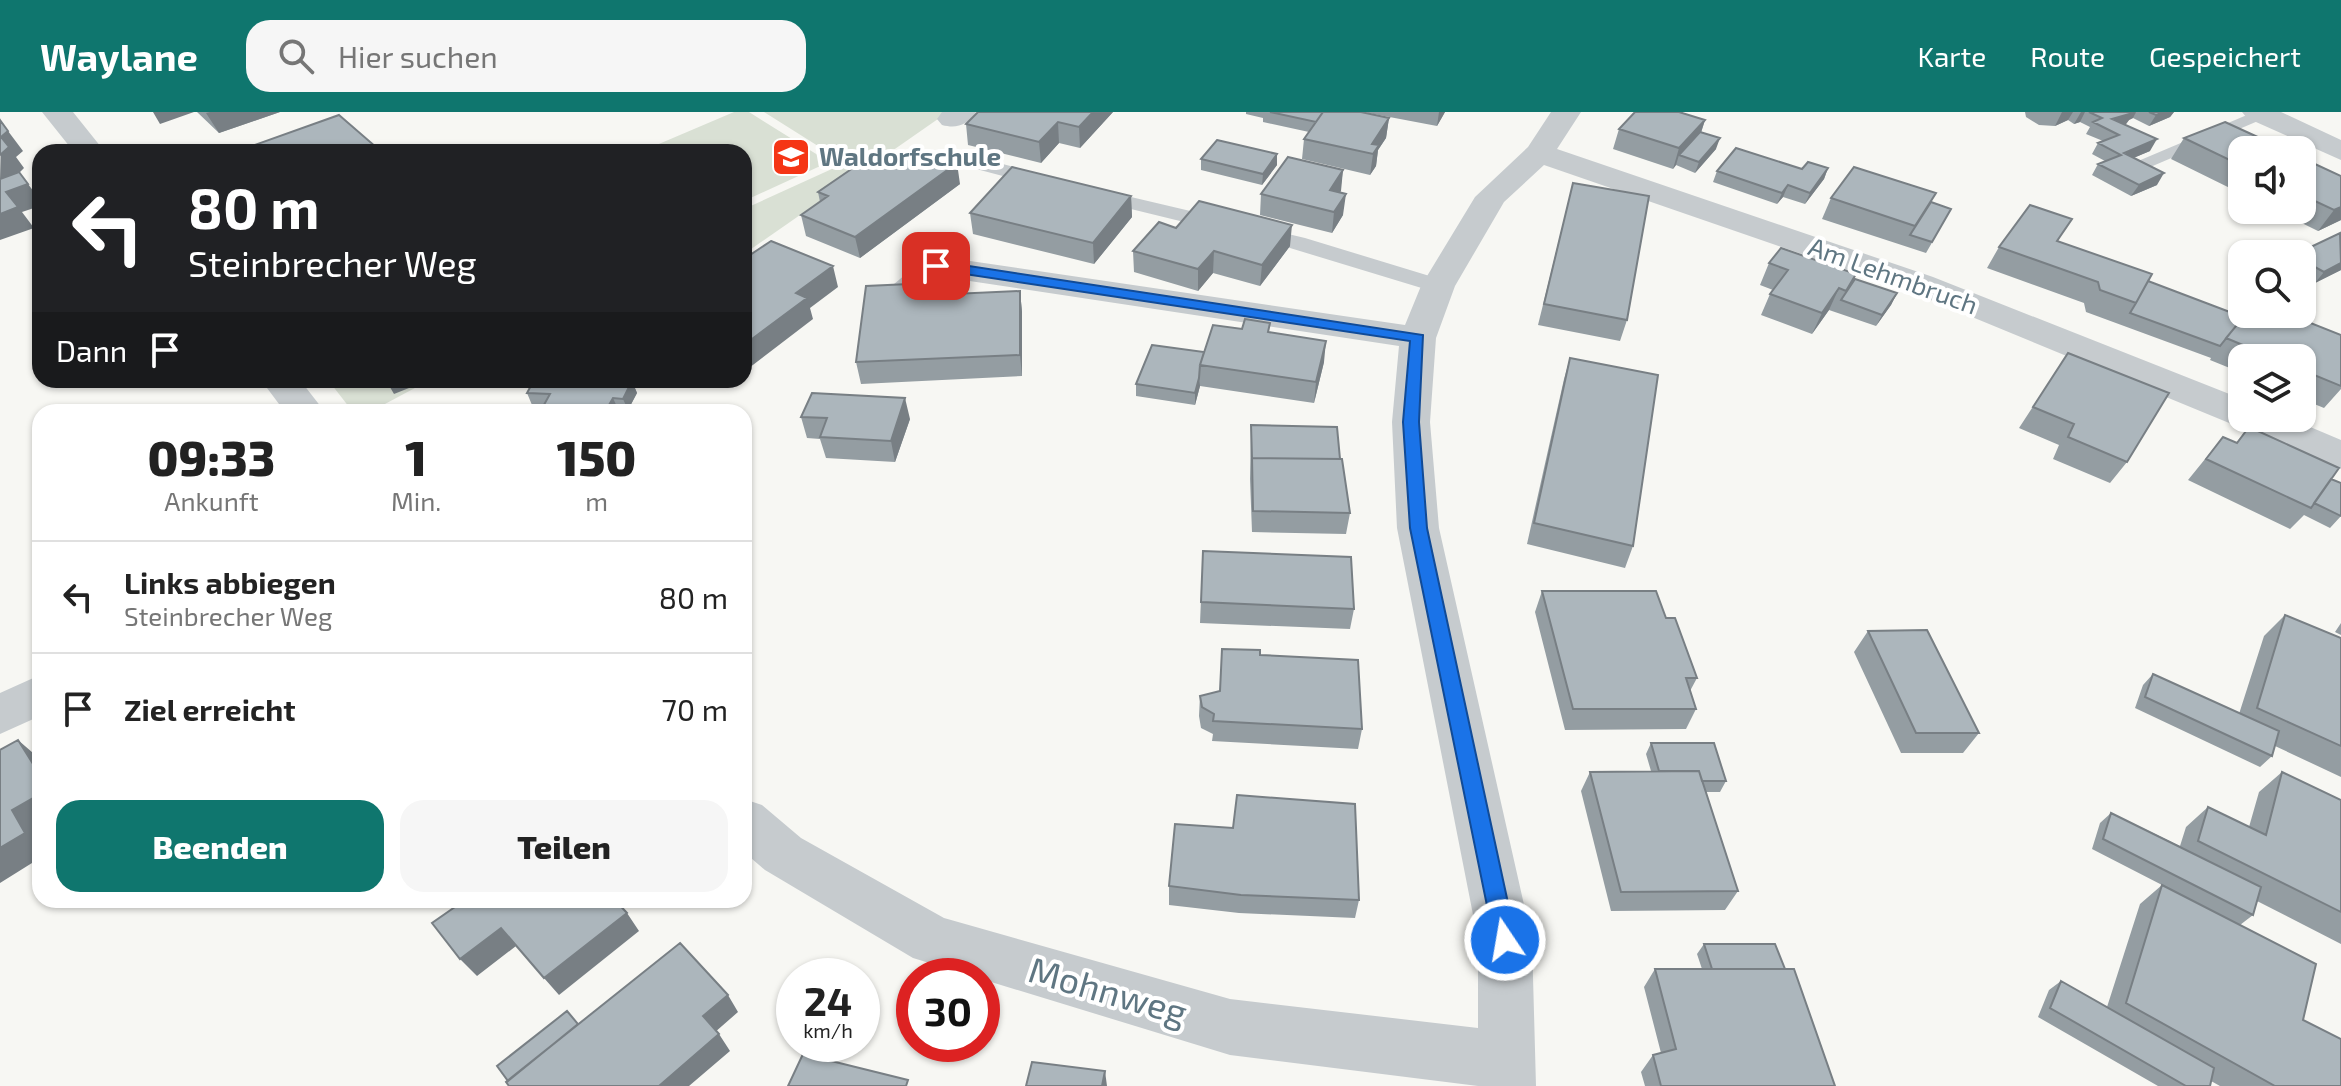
<!DOCTYPE html>
<html lang="de">
<style>
body{margin:0;font-family:"Exo 2",sans-serif;background:#f6f6f6;color:#222;height:100vh;display:flex;flex-direction:column;font-size:30px;white-space:nowrap}
*{box-sizing:border-box;margin:0}
p{font-size:26px;color:#767676}
.icon{flex:none;width:44px;height:44px;fill:none;stroke:currentColor;stroke-width:2;stroke-linecap:round;stroke-linejoin:round}
.map{position:relative;flex:1;overflow:hidden}
.details{position:absolute;left:32px;top:292px;width:720px;height:504px;display:flex;flex-direction:column;background:#fff;border-radius:24px;box-shadow:0 2px 6px #0004}
.details>*{flex:none}
.banner{position:absolute;left:32px;top:32px;width:720px;height:244px;border-radius:24px;box-shadow:0 2px 6px #0004;background:#202124;color:#fff;overflow:hidden}
.fabs{position:absolute;left:2228px;top:24px;display:grid;gap:16px}
.fabs a{display:grid;place-items:center;width:88px;height:88px;border-radius:16px;background:#fff;box-shadow:0 2px 6px #0004;font-size:40px}
.speed{position:absolute;left:776px;top:846px;display:flex;gap:16px;font-size:40px;font-weight:700;text-align:center}
.speed>*{display:grid;place-content:center;width:104px;height:104px;border-radius:50%;background:#fff;box-shadow:0 2px 6px #0004;line-height:1}
.speed small{font-size:20px;font-weight:400}
.speed .limit{border:12px solid #d22;background:#fff;color:#111}
.pin{position:absolute;display:grid;place-items:center;width:68px;height:68px;color:#fff;margin:-34px;border-radius:16px;box-shadow:0 4px 12px #0006}
.me{position:absolute;width:88px;margin:-44px;rotate:348deg;stroke-linejoin:round;filter:drop-shadow(0 0 6px #0008)}
.turn{display:flex;align-items:center;gap:28px;height:168px;padding:0 24px;font-size:36px}
.turn .icon{width:104px;height:104px;stroke-width:2.5}
.turn b{display:block;font-size:56px;line-height:68px}
.then{display:flex;align-items:center;height:76px;padding:0 24px;background:#0003;gap:16px;font-size:30px}
.eta{display:flex;justify-content:space-evenly;align-items:center;height:136px;text-align:center}
.eta b{font-size:48px;font-weight:800;line-height:56px}
.button{display:flex;gap:16px;margin-top:auto;padding:16px 24px}
.button a{flex:1;height:92px;border-radius:24px;background:#0f766e;color:#fff;font-size:32px;font-weight:800;line-height:92px;text-align:center}
.button a+a{background:#f6f6f6;color:#222}
ul{padding:0;list-style:none}
li{display:flex;align-items:center;gap:24px;height:112px;padding:0 24px;border-top:2px solid #e0e0e0}
li div{flex:1}
li b{display:block;font-size:30px}
li em{font-style:normal}
header{display:flex;align-items:center;gap:48px;box-sizing:border-box;height:112px;padding:0 40px;background:#0f766e;color:#fff}
header strong{font-size:38px}
nav{display:flex;gap:44px;margin-inline-start:auto;font-size:28px}
.search{width:560px;height:72px;background:#f6f6f6;display:flex;align-items:center;gap:20px;box-sizing:border-box;padding:0 28px;border-radius:24px;color:#767676;font-size:30px}
.map>svg:first-child{display:block}
.green{fill:#d9e0d4}
.lines{fill:none;stroke-linecap:round;stroke-linejoin:round}
.service{fill:#c6cbce;fill-rule:evenodd}
.minor{fill:#c6cbce;fill-rule:evenodd}
.wall{fill:#949da2}
.shaded-wall{fill:#787f84}
.building{fill:#acb6bc;stroke:#787f84;stroke-width:2}
.route{fill:#1a73e8;stroke:#114b97;stroke-width:2}
.labels{text-anchor:middle;stroke-width:8;stroke-linejoin:round;paint-order:stroke}
.far-poi-label{font-size:26px;font-weight:bold;fill:#5f7682;stroke:#fff;text-anchor:start}
.far-street-label{font-size:26px;fill:#5f7682;stroke:#fff}
.near-street-label{font-size:36px;fill:#5f7682;stroke:#fff}
</style>
<header>
<strong>Waylane</strong>
<div class="search"><svg class="icon" aria-label="search" viewBox="0 0 24 24"><circle cx="10" cy="10" r="6"/><path d="M15 15l6 6"/></svg>Hier suchen</div>
<nav><a>Karte</a><a>Route</a><a>Gespeichert</a></nav>
</header>
<div class="map">
<svg width="2341" height="974" viewBox="0 0 2341 974">
<rect width="100%" height="100%" fill="#f7f7f3"/>
<path class="green" d="M734,0H749L829,50L744,89V40H640Z
M764,0H948L744,142V97L845,51Z
M328,268H562L551,276L428,269L370,300H353Z"/>
<g class="lines">
<path class="service" d="M2254,0L2272,3L2141,59H2127L2124,55Z
M968,43L1052,65L1055,69L1045,75L961,53L958,49Z
M1097,77L1305,126L1446,169L1449,174L1438,181L1290,136L1090,87L1087,83Z"/>
<path class="minor" d="M42,0H73L105,40H74Z
M942,0H976C967,13 957,17 942,13L937,7Z
M1551,0H1581L1557,37L1933,165L2242,287V306H2289L2341,328V357L1909,179L1544,53L1504,90L1455,174L1436,226L1430,310L1439,416L1532,828L1536,974H1478L1230,943L913,846L765,758L744,740V687L762,693L801,726L944,806L1230,887L1478,916V828L1397,416L1392,310L1399,234L943,165C927,176 918,184 899,179L894,172L924,147L936,144L1405,213L1421,174L1475,85L1528,35Z
M2242,0H2281L2341,28V48L2247,6Z
M261,268H300L325,300H285Z
M40,563V604L0,622V581Z"/>
</g>
<path class="wall" d="M197,0H280L219,21Z
M978,0H1113L1080,36L1059,31L1041,51L968,33L966,12Z
M1246,0H1361L1389,6L1386,26L1378,38L1376,54L1370,63L1302,47L1304,27L1309,20L1263,10V6L1246,2Z
M1363,0H1445L1437,14Z
M2025,0H2174L2170,5L2149,14L2133,6L2129,8L2126,12L2125,13L2150,39L2133,46L2157,73L2131,84L2092,63L2098,52L2105,49L2092,42L2098,31L2103,29L2086,22L2090,15L2080,10L2074,12L2068,8L2055,14L2039,13L2026,5Z
M1705,8L1701,21L1716,37L1695,61L1676,53L1673,57L1613,37L1619,17Z
M2184,26L2242,38V82L2171,47Z
M2302,46L2341,108L2318,119L2275,98H2302Z
M1201,47L1277,53L1262,73L1201,58Z
M889,55L960,72L860,146L806,124L801,103L820,90L818,80Z
M1828,56L1824,67L1805,92L1783,85L1777,92L1713,70L1717,59Z
M1343,58L1340,80L1343,103L1332,121L1260,103L1261,82Z
M1573,71L1627,208L1620,229L1538,213Z
M1936,81L1931,90L1945,108L1926,141L1822,107L1831,86Z
M1131,84L1132,105L1094,152L973,122L970,101Z
M1176,116L1290,134L1260,174L1213,161L1198,179L1134,160L1133,139Z
M2058,130L2148,169L2243,205L2341,223V277L2324,296L2302,287V246H2242V261L2210,248L2211,246L2086,200L2084,191L1987,156L1999,135Z
M2302,142L2341,158L2315,171L2302,164Z
M1769,151L1856,162L1851,173L1897,181L1891,193L1876,214L1829,198L1812,222L1761,203L1770,182L1773,178L1760,173Z
M953,170L955,182L1020,179L1022,200V264L861,272L856,250Z
M1270,220L1324,250L1314,291L1200,274L1195,293L1136,284V272L1204,240Z
M2068,241L2127,350L2110,371L2053,347L2059,333L2019,316Z
M1570,246L1633,434L1625,456L1527,432L1564,267Z
M632,269L637,281L628,298L618,297L617,300H540L544,293H532L527,281Z
M801,305L910,307L895,350L826,346L820,327L807,326Z
M1251,313L1340,347L1350,401L1346,422L1252,420L1250,367Z
M2249,315L2331,367L2341,404L2330,416L2304,403L2290,417L2188,368L2223,325L2236,331Z
M1203,439L1354,497L1350,517L1200,511Z
M1542,479L1666,506L1697,566L1690,579L1696,597L1686,617L1565,618L1535,500Z
M2285,503L2341,526V665L2275,634L2272,644L2260,655L2135,596L2143,573L2153,562L2239,602L2264,524Z
M2341,511V523L2335,520Z
M1868,519L1979,621L1963,641H1901L1854,540Z
M1260,543L1362,617L1358,637L1212,629L1213,622L1201,616L1199,604L1200,584L1220,579Z
M1651,631L1726,669L1720,680H1705L1738,779L1725,798L1611,799L1581,679L1590,660L1651,659L1646,642Z
M2282,660L2341,688V832L2257,789L2253,803L2240,813L2303,908L2341,974H2220L2211,969L2210,974H2158L2038,905L2049,878L2061,869L2107,895L2140,792L2162,773L2236,811L2092,737L2100,711L2111,701L2180,734L2186,715L2208,695L2249,715L2259,680Z
M1169,774L1359,788L1355,806L1239,801L1169,793Z
M1704,832L1785,857L1835,974H1645L1641,960L1653,943L1661,941L1644,875L1655,857H1702L1697,842Z"/>
<path class="shaded-wall" d="M153,0H194L160,12Z
M210,0H280L219,21L206,1Z
M1093,0H1113L1080,36L1079,15Z
M1439,0H1445L1437,14Z
M2062,0H2073L2068,8L2055,14Z
M2081,0H2085L2080,10L2074,12Z
M2129,0H2136L2133,6L2129,8L2126,12L2106,18L2112,7Z
M2164,0H2174L2170,5L2149,14L2156,3Z
M1389,6L1386,26L1378,38L1376,54L1370,63L1373,42L1372,32Z
M1705,8L1698,29L1679,43L1676,53L1673,57L1679,36Z
M1058,10L1059,31L1041,51L1039,30Z
M8,19L23,39L16,45L24,56L17,63L0,68L1,25Z
M1720,26L1716,37L1695,61L1699,50Z
M2157,27L2150,39L2117,53L2124,41Z
M376,35L378,40H361Z
M1277,42V53L1262,73L1263,62Z
M957,51L960,72L860,146L855,125Z
M1828,56L1824,67L1805,92L1810,81Z
M1343,58L1341,79L1328,99L1330,78Z
M2164,61L2157,73L2131,84L2139,73Z
M28,72L40,88V94L22,100L34,116L0,128V102L6,80Z
M1788,73L1783,85L1777,92L1782,81Z
M1346,82L1343,103L1332,121L1334,100Z
M1131,84L1132,105L1094,152L1093,131Z
M2341,95V108L2318,119L2334,98Z
M1292,113L1290,134L1260,174L1262,153Z
M1214,139L1213,161L1198,179V157Z
M2341,151V158L2315,171L2324,160Z
M833,154L838,175L810,196L813,207L745,259L744,233L796,181Z
M1839,176L1829,198L1812,222L1822,201Z
M1020,179L1022,200V264L1020,243Z
M1897,181L1891,193L1876,214L1882,203Z
M1326,229L1324,250L1314,291L1316,270Z
M1199,266L1200,274L1195,293V281Z
M394,268H429L394,282L387,270Z
M632,269L637,281L628,298L623,287Z
M613,286L618,297L617,300H605Z
M905,286L910,307L895,350L891,329Z
M18,628L40,647V663Z
M40,682V716L37,718L40,723V746L0,771V736L12,698Z
M627,801L639,819L559,883L544,866Z
M501,816L516,834L477,864L460,847Z
M728,883L738,900L714,921L703,904Z
M719,922L730,939L689,974H659Z
M1105,959L1107,974H1102Z"/>
<path class="building" d="M978,0H1093L1079,15L1058,10L1039,30L966,12Z
M1270,0H1323L1316,10Z
M1323,0H1361L1389,6L1372,32L1379,33L1373,42L1304,27Z
M1635,0H1679L1705,8L1679,36L1619,17Z
M2089,0H2131L2133,1L2112,7L2157,27L2124,41L2164,61L2139,73L2098,52L2121,43L2098,31L2119,23L2093,10L2102,6Z
M2149,0H2164L2156,3Z
M339,3L376,35L361,40H254L249,35Z
M0,8L8,19L1,25L9,35L0,43Z
M2225,10L2286,38H2242V54L2184,26Z
M1700,20L1720,26L1699,50L1679,43Z
M1217,28L1277,42L1263,62L1201,47Z
M1736,36L1802,57L1808,50L1828,56L1810,81L1788,73L1782,81L1717,59Z
M915,37L957,51L855,125L801,103L828,84L818,80L866,47L889,55Z
M1288,45L1343,58L1330,78L1346,82L1334,100L1261,82Z
M2302,46L2341,64V95L2334,98L2302,83Z
M1012,55L1131,84L1093,131L970,101Z
M1854,55L1936,81L1915,114L1831,86Z
M19,60L28,72L6,80L18,95L0,102V67Z
M1573,71L1649,84L1627,208L1544,192Z
M1199,89L1292,113L1262,153L1214,139L1198,157L1133,139L1159,110L1176,116Z
M1931,90L1951,97L1932,130L1910,123Z
M2030,93L2072,107L2057,129L2152,162L2136,191L2100,178L2098,170L1999,135Z
M2340,121L2341,151L2324,160L2302,148V142H2296Z
M771,129L833,154L796,181L807,186L744,233V147Z
M1781,136L1856,162L1846,179L1839,176L1822,201L1770,182L1788,158L1769,151Z
M1855,167L1897,181L1882,203L1841,188Z
M2148,169L2243,205L2220,234L2130,201L2136,191Z
M953,170V182L1020,179V243L856,250L866,174Z
M2246,202H2288L2341,223V274L2302,258V246H2274L2226,226Z
M1245,207L1270,211L1268,220L1326,229L1316,270L1200,253L1213,213L1242,217Z
M1152,233L1204,240L1200,253L1199,266L1195,281L1136,272Z
M2068,241L2169,281L2127,350L2068,325L2074,312L2033,295Z
M1570,246L1658,263L1633,434L1534,411Z
M534,268H609L632,269L623,287L613,286L605,300H540L550,282L527,281Z
M812,281L905,286L891,329L820,325L827,306L801,305Z
M1251,313L1337,315L1340,347L1252,346Z
M2249,315L2339,356L2311,396L2206,347L2223,325L2237,331Z
M1252,346L1342,347L1350,401L1253,399Z
M2331,367L2341,371V404L2314,391Z
M1203,439L1351,445L1354,497L1201,490Z
M1542,479H1656L1666,506H1675L1697,566H1686L1696,597H1573Z
M2285,503L2341,526V634L2257,596Z
M1927,518L1979,621H1916L1868,519Z
M1222,537L1260,538V543L1358,548L1362,617L1213,609L1214,602L1202,595L1200,584L1220,579Z
M2153,562L2279,619L2272,644L2145,585Z
M18,628L40,663V682L12,698L25,721L0,736V638Z
M1651,631H1714L1726,669H1702L1699,659H1659Z
M1699,659L1738,779L1621,780L1590,660Z
M2282,660L2341,688V800L2198,729L2208,695L2266,723Z
M1237,683L1355,692L1359,788L1241,783L1169,774L1175,712L1233,716Z
M2111,701L2261,775L2253,803L2103,727Z
M2162,773L2316,852L2303,908L2341,927V974H2275L2126,891Z
M465,788H615L627,801L544,866L501,816L460,847L432,811Z
M680,831L728,883L703,904L719,922L659,974H509L506,970Z
M1704,832H1775L1785,857H1712Z
M1655,857H1794L1835,974H1661L1653,943L1676,937Z
M2061,869L2214,956L2210,974H2186L2050,896Z
M567,899L578,912L508,969L497,954Z
M803,942L908,968L906,974H788Z
M1032,950L1105,959L1102,974H1026Z"/>
<path class="route" d="M936,149L1423,223L1419,310L1427,416L1516,828L1513,835L1505,838L1497,835L1494,828L1410,416L1403,310L1410,229L931,157V151Z"/>
<defs>
<symbol id="school-square" viewBox="-11 -11 22 22"><rect x="-9" y="-9" width="18" height="18" rx="4" fill="#f53515" stroke="#fff"/><path d="M0-5L7-2L0 1L-7-2ZM-4 1L0 2.5L4 1V4Q0 6-4 4Z" fill="#fff"/></symbol>
</defs>
<g fill-rule="evenodd">
<use href="#school-square" x="769" y="23" width="44" height="44"/>
</g>
<g class="labels">
<g class="far-poi-label">
<text x="819" y="54">Waldorfschule</text>
</g>
<g class="far-street-label">
<text transform="translate(1893 164) rotate(20)" y="9">Am Lehmbruch</text>
</g>
<g class="near-street-label">
<text transform="translate(1108 879) rotate(16)" y="13">Mohnweg</text>
</g>
</g>
</svg>
<div class="fabs">
<a><svg class="icon" aria-label="sound" viewBox="0 0 24 24"><path d="M4 9h4l5-4v14l-5-4H4zM17 9q2 3 0 6"/></svg></a>
<a><svg class="icon" aria-label="search" viewBox="0 0 24 24"><circle cx="10" cy="10" r="6"/><path d="M15 15l6 6"/></svg></a>
<a><svg class="icon" aria-label="layers" viewBox="0 0 24 24"><path d="M12 4l9 5-9 5-9-5zM3 14l9 5 9-5"/></svg></a>
</div>
<div class="speed"><div>24<small>km/h</small></div><div class="limit">30</div></div>
<div class="pin" style="left:936px;top:154px;background:#d93025"><svg class="icon" aria-label="arrive" viewBox="0 0 24 24"><path d="M6 21V4h12l-3 4 3 4H6"/></svg></div>
<svg class="me" style="left:1505px;top:828px" viewBox="-20 -20 40 40"><circle r="17" fill="#1a73e8" stroke="#fff" stroke-width="3"/><path d="M0-11L8 9 0 5-8 9z" fill="#fff"/></svg>
<div class="banner">
<div class="turn"><svg class="icon" aria-label="left" viewBox="0 0 24 24"><path d="M17 20v-9H6M10 6l-5 5 5 5"/></svg><div><b>80 m</b>Steinbrecher Weg</div></div>
<div class="then">Dann<svg class="icon" aria-label="arrive" viewBox="0 0 24 24"><path d="M6 21V4h12l-3 4 3 4H6"/></svg></div>
</div>
<section class="details">
<div class="eta">
<div><b>09:33</b><p>Ankunft</p></div>
<div><b>1</b><p>Min.</p></div>
<div><b>150</b><p>m</p></div>
</div>
<ul>
<li><svg class="icon" aria-label="left" viewBox="0 0 24 24"><path d="M17 20v-9H6M10 6l-5 5 5 5"/></svg><div><b>Links abbiegen</b><p>Steinbrecher Weg</p></div><em>80 m</em></li>
<li><svg class="icon" aria-label="arrive" viewBox="0 0 24 24"><path d="M6 21V4h12l-3 4 3 4H6"/></svg><div><b>Ziel erreicht</b></div><em>70 m</em></li>
</ul>
<div class="button"><a>Beenden</a><a>Teilen</a></div>
</section>
</div>
